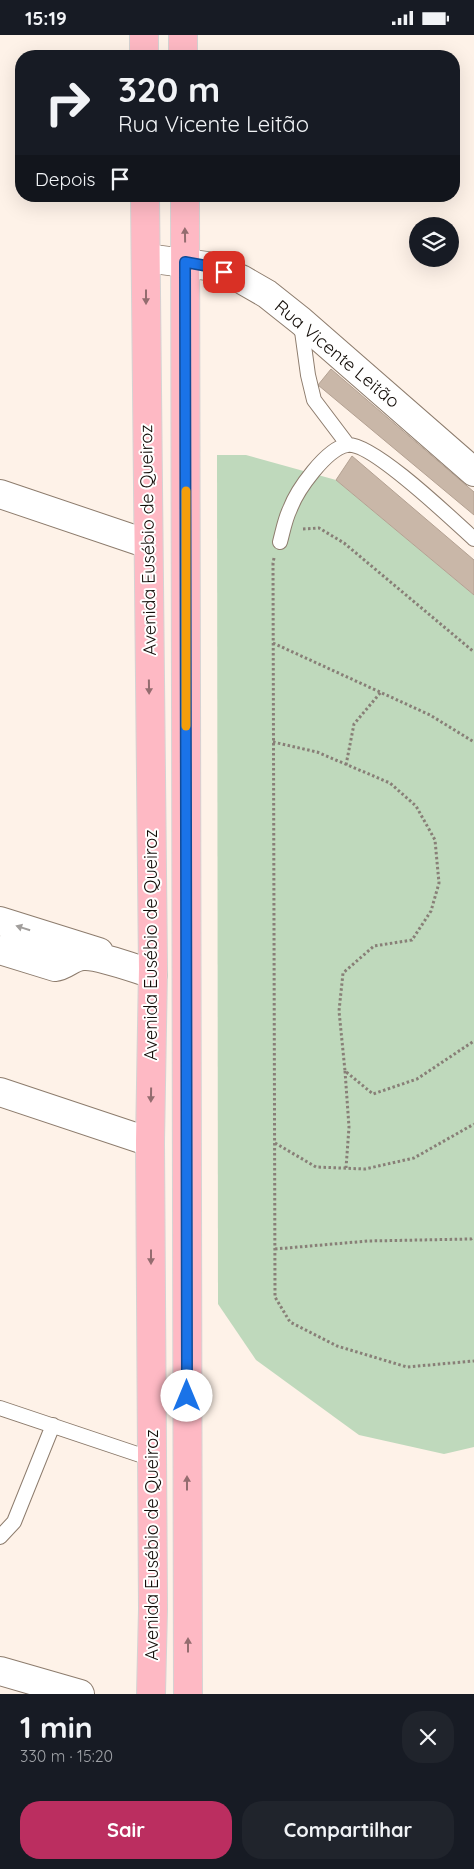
<!DOCTYPE html>
<html lang="pt">
<meta charset="utf-8">
<style>
body{margin:0;font-family:Quicksand,sans-serif;background:#20242c;color:#f1f3f6;height:100vh;display:flex;flex-direction:column;font-size:19px;white-space:nowrap}
*{box-sizing:border-box;margin:0}
p{font-size:16px;color:#9ea1a6}
.icon{flex:none;width:28px;height:28px;fill:none;stroke:currentColor;stroke-width:2;stroke-linecap:round;stroke-linejoin:round}
.map{position:relative;height:1659px;overflow:hidden}
.sheet{display:flex;flex-direction:column;background:#171b24;flex:1}
.sheet>*{flex:none}
.banner{position:absolute;left:15px;top:15px;width:445px;height:152px;border-radius:20px;box-shadow:0 5px 20px #0002;background:#171b24;color:#f1f3f6;overflow:hidden}
.fabs{position:absolute;left:409px;top:182px;display:grid;gap:10px}
.fabs a{display:grid;place-items:center;width:50px;height:50px;border-radius:50%;background:#171b24;box-shadow:0 5px 20px #0002;font-size:25px}
.pin{position:absolute;display:grid;place-items:center;width:42px;height:42px;color:#fff;margin:-21px;border-radius:10px;box-shadow:0 2px 8px #0006}
.me{position:absolute;width:55px;margin:-28px;rotate:0deg;stroke-linejoin:round;filter:drop-shadow(0 0 4px #0008)}
.turn{display:flex;align-items:center;gap:18px;height:105px;padding:0 20px;font-size:22px}
.turn .icon{width:65px;height:65px;stroke-width:2.5}
.turn b{display:block;font-size:35px;line-height:42px}
.then{display:flex;align-items:center;height:48px;padding:0 20px;background:#0003;gap:10px;font-size:19px}
.round{display:grid;place-items:center;flex:none;width:52px;height:52px;border-radius:20px;background:#20242c}
.head{display:flex;align-items:center;justify-content:space-between;height:85px;padding:0 20px}
h1{font-size:30px;font-weight:700;line-height:38px}
.button{display:flex;gap:10px;margin-top:auto;padding:10px 20px}
.button a{flex:1;height:58px;border-radius:20px;background:#bb2e60;color:#fff;font-size:20px;font-weight:700;line-height:58px;text-align:center}
.button a+a{background:#20242c;color:#f1f3f6}
.status{display:flex;justify-content:space-between;align-items:center;height:35px;padding:0 25px;background:#171b24;direction:ltr}
.status svg{height:14px;fill:currentColor}
.map>svg:first-child{display:block}
.green{fill:#bfd9bc}
.building{fill:#c9b7a8;stroke:#b3a192}
.lines{fill:none;stroke-linecap:round;stroke-linejoin:round}
.lane-casing{stroke:#8d7c6d;stroke-width:16}
.street-casing{stroke:#8d7c6d;stroke-width:30}
.primary-casing{stroke:#d5d3d3;stroke-width:30}
.path{stroke:#887f77;stroke-width:3;stroke-dasharray:2.5 2.5;stroke-linecap:butt}
.lane{stroke:#fff;stroke-width:14}
.street{stroke:#fff;stroke-width:28}
.primary{stroke:#feb9c4;stroke-width:28}
.oneway{fill:#946c6f}
.oneway2{fill:#a19e9c}
.route-casing{stroke:#114b97;stroke-width:12}
.route{stroke:#1a73e8;stroke-width:9}
.slow{stroke:#f59e0b;stroke-width:9}
.labels{text-anchor:middle;stroke-width:4;stroke-linejoin:round;paint-order:stroke}
.street-label{font-size:18px;fill:#130d08;stroke:#fff}
</style>
<div class="status"><b>15:19</b><svg viewBox="0 0 49 12"><path d="M0 12V9h3v3zM5 12V6h3v6zM10 12V3h3v9zM15 12V0h3v12zM26 1h20v11H26zM47 4h2v5h-2z"/></svg></div>
<div class="map">
<svg width="474" height="1659" viewBox="0 0 474 1659">
<rect width="100%" height="100%" fill="#fef2e8"/>
<path class="green" d="M217,420H246L336,445L474,560V1412L444,1419L359,1400L256,1325L218,1269Z"/>
<path class="building" d="M331,334L474,457V480L318,350Z
M352,421L474,525V560L336,445Z"/>
<g class="lines">
<defs>
<path id="lane" d="M301,289L308,340L314,365L348,410
M280,507C283,496 285,484 290,474C297,455 326,414 347,410C371,406 453,485 474,504
M0,1373L152,1424
M0,1502L14,1487L53,1390"/>
<path id="street" d="M146,223L207,231L241,244L267,259L301,286L474,437
M0,459L148,509
M0,886L99,917
M0,915L55,932C66,931 72,921 84,921C99,920 136,934 153,939
M0,1057L150,1107
M0,1636L80,1659"/>
<path id="primary" d="M144,0V21
M183,0V21
M145,161L153,934L150,1107L153,1574L151,1659
M185,161L188,1659"/>
</defs>
<use href="#lane" class="lane-casing"/>
<use href="#street" class="street-casing"/>
<use href="#primary" class="primary-casing"/>
<path class="path" d="M303,494L319,493L344,508L474,617
M274,523L273,528L275,1262L290,1287L337,1311L407,1332L474,1326
M273,608L430,680L474,707
M273,707L317,717L390,748L416,771L435,805L439,848L431,876L412,905L374,911L343,938L339,976L345,1036L373,1059L417,1044L474,1006
M346,730L354,689L381,657
M345,1036L349,1092L346,1133
M275,1108L316,1132L365,1134L414,1123L474,1089
M275,1214L368,1206L471,1204L474,1202"/>
<use href="#lane" class="lane"/>
<use href="#street" class="street"/>
<use href="#primary" class="primary"/>
</g>
<defs><path id="oneway-solid" d="M-6-.8H1V-3.2L6.5 0L1 3.2V.8H-6Z" transform="scale(1.25)"/></defs>
<g class="oneway">
<use href="#oneway-solid" transform="translate(185 200) rotate(-91)"/>
<use href="#oneway-solid" transform="translate(146 262) rotate(90)"/>
<use href="#oneway-solid" transform="translate(149 652) rotate(89)"/>
<use href="#oneway-solid" transform="translate(151 1060) rotate(91)"/>
<use href="#oneway-solid" transform="translate(151 1222) rotate(90)"/>
<use href="#oneway-solid" transform="translate(187 1448) rotate(-90)"/>
<use href="#oneway-solid" transform="translate(188 1610) rotate(-90)"/>
</g>
<use class="oneway2" href="#oneway-solid" transform="translate(23 893) rotate(-162)"/>
<g class="lines">
<defs>
<path id="route" d="M187,1361L185,227L207,231L224,237"/>
</defs>
<use href="#route" class="route-casing"/>
<use href="#route" class="route"/>
<path class="slow" d="M186,456V691"/>
</g>
<g class="labels">
<g class="street-label">
<text transform="translate(337 319) rotate(40)" y="6">Rua Vicente Leitão</text>
<text transform="translate(148 505) rotate(-91)" y="6">Avenida Eusébio de Queiroz</text>
<text transform="translate(151 910) rotate(-90)" y="6">Avenida Eusébio de Queiroz</text>
<text transform="translate(152 1510) rotate(-90)" y="6">Avenida Eusébio de Queiroz</text>
</g>
</g>
</svg>
<div class="fabs">
<a><svg class="icon" aria-label="layers" viewBox="0 0 24 24"><path d="M12 4l9 5-9 5-9-5zM3 14l9 5 9-5"/></svg></a>
</div>
<div class="pin" style="left:224px;top:237px;background:#d93025"><svg class="icon" aria-label="arrive" viewBox="0 0 24 24"><path d="M6 21V4h12l-3 4 3 4H6"/></svg></div>
<svg class="me" style="left:187px;top:1361px" viewBox="-20 -20 40 40"><circle r="19" fill="#fff"/><path d="M0-13L10 11 0 6-10 11z" fill="#1a73e8"/></svg>
<div class="banner">
<div class="turn"><svg class="icon" aria-label="right" viewBox="0 0 24 24"><path d="M7 20v-9h11M14 6l5 5-5 5"/></svg><div><b>320 m</b>Rua Vicente Leitão</div></div>
<div class="then">Depois<svg class="icon" aria-label="arrive" viewBox="0 0 24 24"><path d="M6 21V4h12l-3 4 3 4H6"/></svg></div>
</div>
</div>
<section class="sheet">
<div class="head"><div><h1>1 min</h1><p>330 m · 15:20</p></div><a class="round"><svg class="icon" aria-label="close" viewBox="0 0 24 24"><path d="M6 6l12 12M18 6L6 18"/></svg></a></div>
<div class="button"><a>Sair</a><a>Compartilhar</a></div>
</section>
